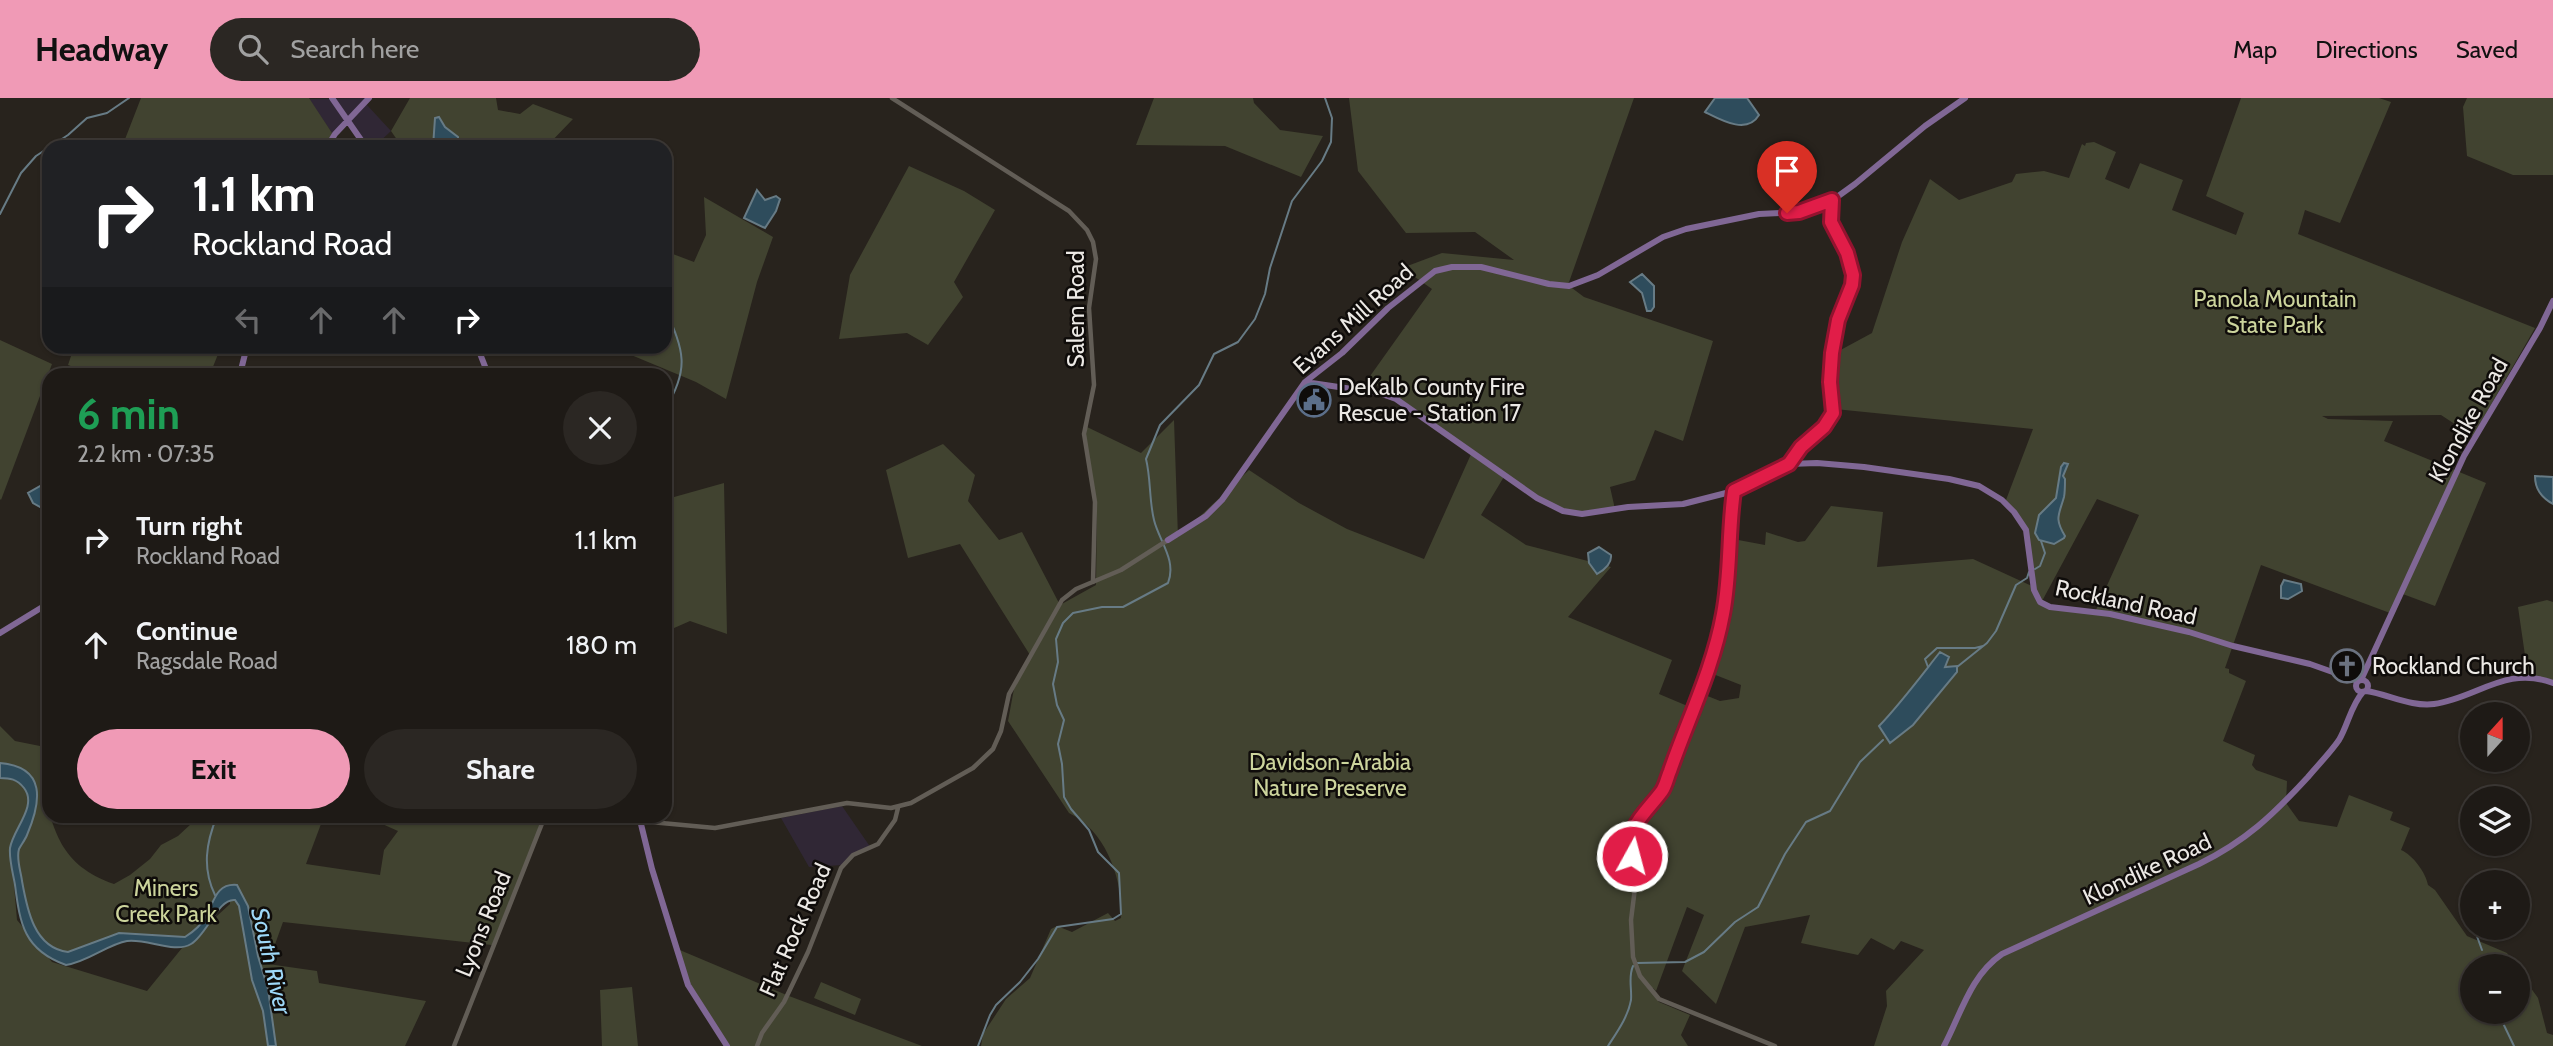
<!DOCTYPE html>
<meta charset="utf-8">
<style>
body{margin:0;font-family:Cabin,sans-serif;background:#2b2723;color:#f1f3f6;height:100vh;display:flex;flex-direction:column;font-size:26px;white-space:nowrap}
*{box-sizing:border-box;margin:0}
p{font-size:23px;color:#a1a1a1}
.icon{flex:none;width:38px;height:38px;fill:none;stroke:currentColor;stroke-width:2;stroke-linecap:round;stroke-linejoin:round}
.map{position:relative;flex:1;overflow:hidden}
.panel{position:absolute;left:42px;top:270px;width:630px;height:455px;display:flex;flex-direction:column;background:#1e1a16;border-radius:21px;box-shadow:0 2px 5px #0004,0 0 0 2px #3c3835}
.panel>*{flex:none}
.hud{position:absolute;left:42px;top:42px;width:630px;height:214px;border-radius:21px;box-shadow:0 2px 5px #0004,0 0 0 2px #3c3835;background:#202124;color:#fff;overflow:hidden}
.needle{width:46px;rotate:21deg}
.controls{position:absolute;left:2460px;top:604px;display:grid;gap:14px}
.controls a{display:grid;place-items:center;width:70px;height:70px;border-radius:50%;background:#1e1a16;box-shadow:0 2px 5px #0004,0 0 0 2px #3c3835;font-size:35px}
.pin{position:absolute;display:grid;place-items:center;width:60px;height:60px;color:#fff;margin:-72px -30px;border-radius:50% 50% 50% 0;rotate:-45deg;box-shadow:0 0 7px #0007}
.pin .icon{rotate:45deg}
.me{position:absolute;width:77px;margin:-38px;rotate:7deg;stroke-linejoin:round;filter:drop-shadow(0 0 5px #0008)}
.turn{display:flex;align-items:center;gap:24px;height:147px;padding:0 35px;font-size:32px}
.turn .icon{width:91px;height:91px;stroke-width:2.5}
.turn b{display:block;font-size:49px;line-height:60px}
.lanes{display:flex;align-items:center;height:66px;padding:0 35px;background:#0003;justify-content:center;gap:35px;direction:ltr}
.lanes .off{opacity:.35}
.round{display:grid;place-items:center;flex:none;width:74px;height:74px;border-radius:37px;background:#2b2723}
.head{display:flex;align-items:center;justify-content:space-between;height:119px;padding:0 35px}
h1{font-size:42px;font-weight:800;line-height:52px;color:#1e9e55}
.action{display:flex;gap:14px;margin-top:auto;padding:14px 35px}
.action a{flex:1;height:80px;border-radius:42px;background:#f09ab6;color:#111;font-size:28px;font-weight:800;line-height:80px;text-align:center}
.action a+a{background:#2b2723;color:#f1f3f6}
ul{padding:0;list-style:none}
li{display:flex;align-items:center;gap:21px;height:105px;padding:0 35px}
li div{flex:1}
li b{display:block;font-size:26px}
li em{font-style:normal}
header{display:flex;align-items:center;gap:42px;box-sizing:border-box;height:98px;padding:0 35px;background:#f09ab6;color:#111}
header strong{font-size:33px}
nav{display:flex;gap:38px;margin-inline-start:auto;font-size:24px}
.search{width:490px;height:63px;background:#2b2723;display:flex;align-items:center;gap:18px;box-sizing:border-box;padding:0 24px;border-radius:38px;color:#a1a1a1;font-size:26px}
.map>svg:first-child{display:block}
.commercial{fill:#302735}
.green{fill:#414330;fill-rule:evenodd}
.water{fill:#2e4c5c;stroke:#677b85;stroke-width:2}
.lines{fill:none;stroke-linecap:round;stroke-linejoin:round}
.stream{stroke:#677b85;stroke-width:2}
.minor{stroke:#625d56;stroke-width:4.5}
.major{stroke:#806795;stroke-width:6}
.route-casing{stroke:#92132f;stroke-width:18}
.route{stroke:#e11d48;stroke-width:12}
.labels{text-anchor:middle;stroke-width:5;stroke-linejoin:round;paint-order:stroke}
.park-label{font-size:23px;fill:#ccd49c;stroke:#0f0c0a}
.street-label{font-size:23px;fill:#ece9e5;stroke:#0f0c0a}
.poi-label{font-size:23px;fill:#ece9e5;stroke:#0f0c0a;text-anchor:start}
.water-label{font-size:24px;font-style:italic;fill:#9ed8f8;stroke:#0f0c0a}
</style>
<header>
<strong>Headway</strong>
<div class="search"><svg class="icon" aria-label="search" viewBox="0 0 24 24"><circle cx="10" cy="10" r="6"/><path d="M15 15l6 6"/></svg>Search here</div>
<nav><a>Map</a><a>Directions</a><a>Saved</a></nav>
</header>
<div class="map">
<svg width="2553" height="948" viewBox="0 0 2553 948">
<rect width="100%" height="100%" fill="#28231d"/>
<path class="commercial" d="M371,0L367,7L391,33L374,49H365L347,24L334,38L309,1Z
M842,708L871,750L859,754L843,767L809,769L781,720Z"/>
<path class="green" d="M141,0H309L334,38L327,49H122Z
M410,0H496L498,12L520,16L533,6L573,21L546,49H402L391,33Z
M1154,0H1253L1254,5L1280,32L1323,38L1301,79L1225,48L1136,47Z
M1349,0H1634L1568,187L1584,199L1713,243L1683,343L1655,332L1635,382L1610,389L1615,411C1563,424 1546,405 1505,377L1481,417L1526,447L1611,469L1568,519L1672,562L1659,596L1697,612L1705,597L1720,603L1739,600L1741,587L1713,576L1714,573L1711,572L1723,526L1733,441L1765,447L1766,434L1798,444L1805,443L1831,408L1883,414L1877,469L1973,461L2034,489L2028,435L2006,402L2033,331L1835,311L1832,289L1835,255L1872,235L1902,144L1930,81L1959,102L2012,84L2016,76L2044,73L2069,80L2082,46L2085,48L2086,45L2094,44L2116,54L2105,81L2129,91L2140,65L2183,82L2172,112L2236,137L2244,115L2206,98L2241,0H2379L2391,4L2340,125L2305,112L2298,136L2535,230L2473,338L2441,317L2322,318L2328,321L2393,323L2384,343L2486,385L2435,508L2400,495L2390,515L2261,467L2225,570L2229,571V575L2246,583L2223,643L2255,657L2252,667L2256,672L2287,683L2286,705L2299,723L2337,729L2349,697L2393,714L2390,722L2410,730L2401,752C2413,757 2426,775 2428,787L2435,792L2467,838L2507,855L2515,868H2473V914H2518V872L2538,900L2547,935L2553,937V948H1874L1887,908L1886,893L1924,852L1901,843L1894,852L1871,840L1858,857L1801,845L1810,817L1745,829L1716,906L1682,873L1704,817L1687,809L1656,893L1653,890L1652,894L1659,904L1690,917L1681,937L1688,948H981L983,936L1006,901L1030,880L1051,831L1057,828L1072,834L1108,815L1115,823L1121,820C1123,781 1106,733 1069,715L1008,623L1016,580L1030,557L960,446L908,460L886,372L943,346L975,377L968,403L999,442L1022,434L1060,507L1096,487L1097,407L1085,345L1087,329L1141,355L1174,322L1178,439L1249,372L1299,405L1347,431L1424,461L1472,354L1368,281L1432,191L1402,170L1442,155L1514,162L1475,134L1406,135L1358,73ZM2097,401L2139,417L2095,514L2041,505Z
M2467,0H2553V77H2513L2467,58L2463,9Z
M909,68L964,93L995,112L954,184L963,199L928,247L907,235L839,241L850,177Z
M704,99L773,139L757,184L726,301L696,284L612,249L665,248V153L694,164L706,137Z
M0,242L52,266L1,402L0,401Z
M74,249V248L221,249L210,276H92L68,267Z
M724,385L727,536L730,537L690,523L665,534L667,401Z
M2547,502L2553,504V583L2528,578L2518,509Z
M0,628L15,643L40,648L49,665V681L42,683C53,733 60,767 114,786L130,777L150,761L161,747L178,738L192,725L188,718H324L306,766L380,777L384,752L398,733L380,725L383,718H544L492,847L283,824L268,866L317,873L319,885L426,903L405,948H0ZM12,764L20,802L42,848L62,861L125,843H142L165,848L189,841L230,797V806L182,850L147,893L52,864L17,822Z
M675,850L789,898L922,948H726L688,883Z
M821,884L861,901L855,917L814,900Z
M632,889L638,948H602L600,892Z"/>
<path class="water" d="M1715,0H1747L1759,17C1747,37 1721,22 1705,14Z
M439,19L445,29L458,39V49H433L435,20Z
M757,92L765,102L776,98L780,101L776,113L765,130L744,120Z
M1642,176L1654,188V209L1651,213H1647L1642,195L1630,184Z
M2064,365L2068,366L2063,378L2065,381C2065,387 2065,394 2064,399C2059,417 2054,420 2065,438L2064,440L2054,446L2039,442L2035,435L2039,417L2056,400L2061,369Z
M2535,378L2553,379V406C2541,399 2535,391 2535,378Z
M49,383V414L33,405L28,395Z
M1599,449L1611,457C1612,466 1604,472 1597,476L1589,465L1588,455Z
M2284,482L2301,486L2302,493L2288,501L2281,500V488Z
M1940,554L1949,559L1945,569L1957,568V574L1913,627L1890,645L1879,628C1901,605 1921,578 1940,554Z
M0,665C47,669 41,704 27,737C25,742 21,747 19,751C16,761 21,774 22,783C27,811 34,850 68,854L119,835L185,839C193,834 202,826 206,818C214,804 216,785 237,787L248,808L258,858L268,891L276,948H268L263,913L252,882L239,808L235,802C218,800 207,837 191,846C175,856 146,840 127,843C108,846 88,864 66,867C24,852 20,826 15,787C13,775 9,762 10,750C13,731 38,708 24,690C17,681 10,680 0,680Z"/>
<g class="lines">
<path class="stream" d="M0,116L21,75L36,58L68,37L87,20L107,15L129,0
M665,210C683,252 691,269 665,311
M2035,471L2040,468L2045,455L2041,443
M1928,569L1925,561L1937,550H1975L1983,548
M1957,569L1987,545L1996,533L2016,487L2027,480L2029,474
M215,797C202,770 206,745 217,718
M2471,800L2473,813
M2474,830L2482,852
M1637,865L1685,864L1704,854L1735,824L1758,809L1785,756L1806,724L1830,713L1860,664L1883,642
M2500,914L2501,921L2514,948
M978,948L990,917L996,907L1020,884L1038,861L1057,829L1113,821L1121,816L1119,775L1098,754L1089,732L1071,711L1064,699L1062,666L1058,646L1064,622L1057,607L1053,586L1058,564L1056,541L1063,525L1073,515L1102,509H1123L1168,485C1177,462 1159,443 1154,422C1149,402 1151,381 1146,361L1160,327L1199,287L1214,256L1238,244L1255,221L1265,196L1270,170L1292,103L1322,63L1331,44L1332,20L1325,0
M1608,948C1617,934 1628,919 1631,902C1632,890 1628,879 1633,868"/>
<path class="minor" d="M892,0L1069,113L1087,132L1093,144L1096,161L1089,210L1094,287L1084,336L1095,404L1093,484
M1789,366C1800,345 1823,335 1833,315L1830,284L1832,255L1838,222L1852,187L1853,177L1847,155L1831,124L1832,102
M1733,394L1724,515L1703,588L1665,686L1637,723L1630,739V747L1636,782L1631,822L1633,859L1640,878L1659,901L1775,948
M580,718L606,724L640,723L715,730L847,705L891,710L911,705L973,670L993,651L1001,633L1009,596L1062,502L1076,491L1121,472L1168,442
M454,948L545,718
M757,948L762,935L784,904L808,854L841,770L853,757L878,746L895,722L898,710"/>
<path class="major" d="M332,0L366,49
M327,49L335,36L369,0
M477,248L488,276
M240,276L247,248
M1305,284L1379,295L1396,301L1537,400L1563,413L1582,416L1628,409L1683,406L1734,393L1789,366L1817,365L1864,369L1949,381L1979,388L2002,402L2014,414L2026,432L2034,492L2040,504L2050,509L2110,516L2189,534L2233,548L2310,566L2358,583
M1168,442L1206,418L1222,402L1305,284L1342,255L1388,210L1435,173L1452,169H1481L1549,186L1569,188L1598,177L1663,139L1686,131L1759,116L1799,114L1816,109L1837,99L1855,86L1925,28L1965,0
M0,535L49,505
M2356 588a6 6 0 1 1 12 0a6 6 0 1 1-12 0Z
M2361,582L2464,358L2540,230L2553,203
M2366,593C2388,596 2411,609 2434,606C2477,600 2506,567 2553,585
M639,718L652,771L688,887L727,948
M1944,948C1961,916 1970,878 2002,856L2199,766C2246,743 2273,717 2308,679C2318,667 2330,655 2339,642C2348,627 2351,607 2363,594"/>
</g>
<g class="lines">
<defs>
<path id="route" d="M1632,758C1625,728 1646,715 1662,693C1666,687 1667,680 1670,673C1688,621 1713,571 1723,516C1731,475 1728,433 1734,393L1789,366L1801,349L1824,329L1833,315L1830,284L1832,255L1838,222L1852,187L1853,177L1847,155L1831,124L1832,102L1799,114L1787,115"/>
</defs>
<use href="#route" class="route-casing"/>
<use href="#route" class="route"/>
</g>
<defs>
<symbol id="civic-ring" viewBox="-11 -11 22 22"><circle r="9.5" fill="#0f0c0a" stroke="#5c6f8a" stroke-width="1.5"/><path d="M-.6-6.5H3V-4.5H.6V-3L4-1V1h2V6H-6V1h2V-1L-.6-3ZM-1.2 2.5V6h2.4V2.5Z" fill="#5c6f8a"/></symbol>
<symbol id="church-ring" viewBox="-11 -11 22 22"><circle r="9.5" fill="#0f0c0a" stroke="#6b7280" stroke-width="1.5"/><path d="M-1.2-6h2.4v3.5h3.3v2.4h-3.3V6h-2.4V-.1h-3.3v-2.4h3.3Z" fill="#6b7280"/></symbol>
</defs>
<g fill-rule="evenodd">
<use href="#civic-ring" x="1295" y="283" width="38" height="38"/>
<use href="#church-ring" x="2328" y="549" width="38" height="38"/>
</g>
<g class="labels">
<g class="park-label">
<text x="2275" y="209">Panola Mountain<tspan x="2275" dy="26">State Park</tspan></text>
<text x="1330" y="672">Davidson-Arabia<tspan x="1330" dy="26">Nature Preserve</tspan></text>
<text x="166" y="798">Miners<tspan x="166" dy="26">Creek Park</tspan></text>
</g>
<g class="street-label">
<text transform="translate(1076 211) rotate(-90)" y="8">Salem Road</text>
<text transform="translate(1353 221) rotate(-42)" y="8">Evans Mill Road</text>
<text transform="translate(2468 322) rotate(-61)" y="8">Klondike Road</text>
<text transform="translate(2126 504) rotate(12)" y="8">Rockland Road</text>
<text transform="translate(2147 771) rotate(-25)" y="8">Klondike Road</text>
<text transform="translate(483 826) rotate(-68)" y="8">Lyons Road</text>
<text transform="translate(795 832) rotate(-66)" y="8">Flat Rock Road</text>
</g>
<g class="poi-label">
<text x="1338" y="297">DeKalb County Fire<tspan x="1338" dy="26">Rescue - Station 17</tspan></text>
<text x="2372" y="576">Rockland Church</text>
</g>
<g class="water-label">
<text transform="translate(271 863) rotate(77)" y="8">South River</text>
</g>
</g>
</svg>
<div class="controls">
<a><svg class="needle" viewBox="-14 -14 28 28"><path d="M0-13l5 13h-10z" fill="#e53935"/><path d="M0 13l5-13h-10z" fill="#a1a1a1"/></svg></a>
<a><svg class="icon" aria-label="layers" viewBox="0 0 24 24"><path d="M12 4l9 5-9 5-9-5zM3 14l9 5 9-5"/></svg></a>
<a>+</a>
<a>−</a>
</div>
<div class="pin" style="left:1787px;top:115px;background:#d93025"><svg class="icon" aria-label="arrive" viewBox="0 0 24 24"><path d="M6 21V4h12l-3 4 3 4H6"/></svg></div>
<svg class="me" style="left:1632px;top:758px" viewBox="-20 -20 40 40"><circle r="17" fill="#e11d48" stroke="#fff" stroke-width="3"/><path d="M0-11L8 9 0 5-8 9z" fill="#fff"/></svg>
<div class="hud">
<div class="turn"><svg class="icon" aria-label="right" viewBox="0 0 24 24"><path d="M7 20v-9h11M14 6l5 5-5 5"/></svg><div><b>1.1 km</b>Rockland Road</div></div>
<div class="lanes"><svg class="icon off" aria-label="left" viewBox="0 0 24 24"><path d="M17 20v-9H6M10 6l-5 5 5 5"/></svg><svg class="icon off" aria-label="ahead" viewBox="0 0 24 24"><path d="M12 20V5M6 11l6-6 6 6"/></svg><svg class="icon off" aria-label="ahead" viewBox="0 0 24 24"><path d="M12 20V5M6 11l6-6 6 6"/></svg><svg class="icon" aria-label="right" viewBox="0 0 24 24"><path d="M7 20v-9h11M14 6l5 5-5 5"/></svg></div>
</div>
<section class="panel">
<div class="head"><div><h1>6 min</h1><p>2.2 km · 07:35</p></div><a class="round"><svg class="icon" aria-label="close" viewBox="0 0 24 24"><path d="M6 6l12 12M18 6L6 18"/></svg></a></div>
<ul>
<li><svg class="icon" aria-label="right" viewBox="0 0 24 24"><path d="M7 20v-9h11M14 6l5 5-5 5"/></svg><div><b>Turn right</b><p>Rockland Road</p></div><em>1.1 km</em></li>
<li><svg class="icon" aria-label="ahead" viewBox="0 0 24 24"><path d="M12 20V5M6 11l6-6 6 6"/></svg><div><b>Continue</b><p>Ragsdale Road</p></div><em>180 m</em></li>
</ul>
<div class="action"><a>Exit</a><a>Share</a></div>
</section>
</div>
